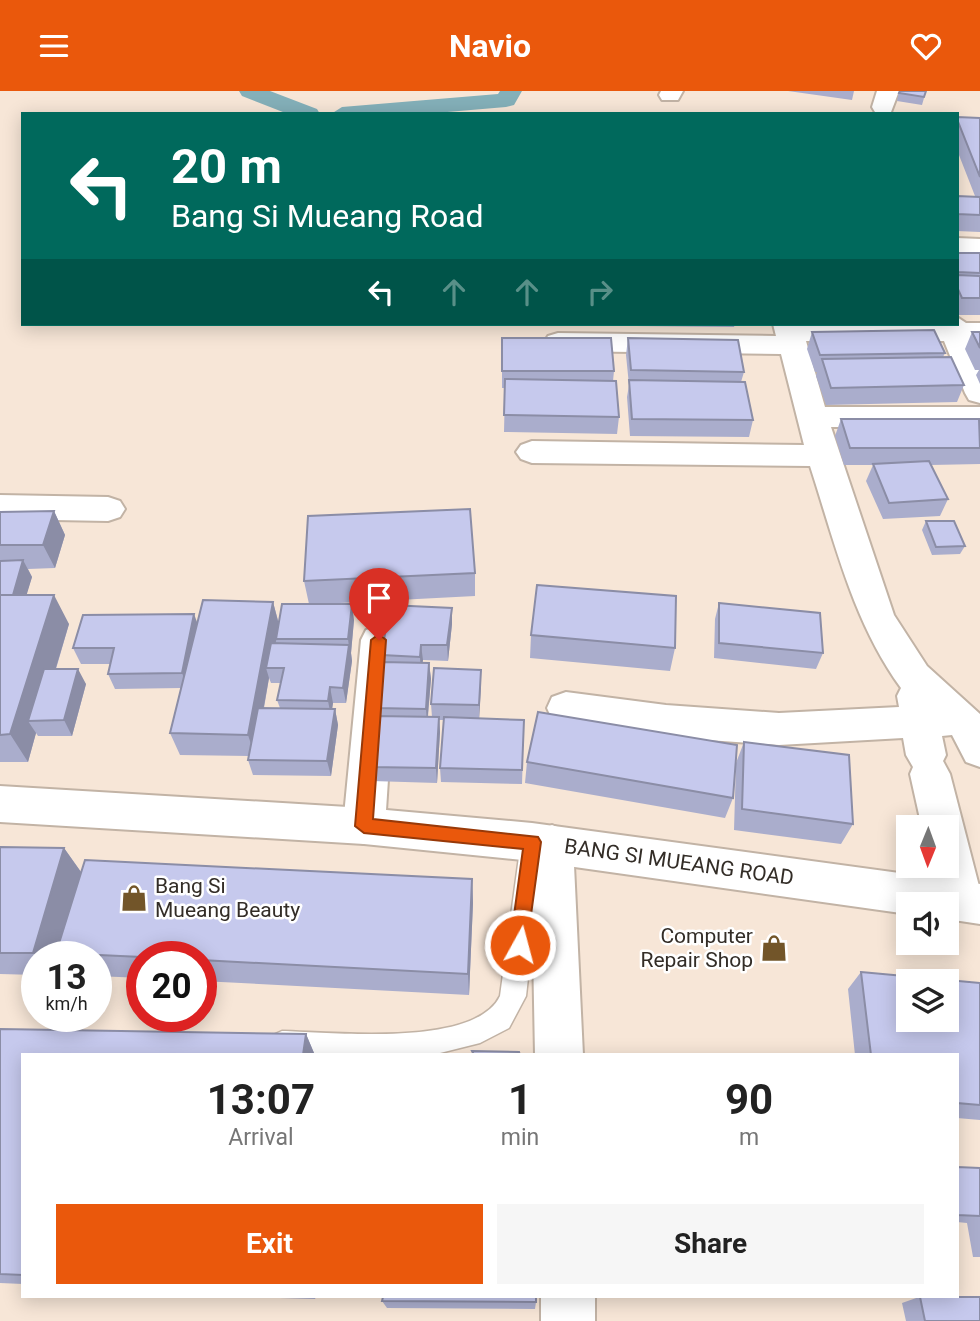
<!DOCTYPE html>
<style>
body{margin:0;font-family:Roboto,sans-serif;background:#f6f6f6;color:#222;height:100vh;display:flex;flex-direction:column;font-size:26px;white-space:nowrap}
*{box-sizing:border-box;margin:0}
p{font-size:23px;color:#767676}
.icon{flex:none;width:38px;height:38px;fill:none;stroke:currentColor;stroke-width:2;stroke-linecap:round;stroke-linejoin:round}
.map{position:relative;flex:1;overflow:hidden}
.side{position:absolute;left:21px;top:962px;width:938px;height:245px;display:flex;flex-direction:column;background:#fff;border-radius:0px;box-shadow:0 4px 18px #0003}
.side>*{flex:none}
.banner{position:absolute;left:21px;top:21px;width:938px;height:214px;border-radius:0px;box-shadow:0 4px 18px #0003;background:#00695c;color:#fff;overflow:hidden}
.needle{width:46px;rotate:181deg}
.buttons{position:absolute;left:896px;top:724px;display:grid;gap:14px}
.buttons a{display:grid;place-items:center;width:63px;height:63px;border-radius:0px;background:#fff;box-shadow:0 4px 18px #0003;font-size:35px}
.speed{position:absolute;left:21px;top:850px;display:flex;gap:14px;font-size:35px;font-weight:700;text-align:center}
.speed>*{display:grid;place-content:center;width:91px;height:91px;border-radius:50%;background:#fff;box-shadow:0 4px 18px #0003;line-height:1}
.speed small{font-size:18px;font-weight:400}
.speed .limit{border:10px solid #d22;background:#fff;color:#111}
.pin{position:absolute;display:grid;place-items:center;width:60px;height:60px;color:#fff;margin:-72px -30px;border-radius:50% 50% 50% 0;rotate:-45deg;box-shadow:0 0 7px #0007}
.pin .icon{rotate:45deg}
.me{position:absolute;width:77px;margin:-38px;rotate:7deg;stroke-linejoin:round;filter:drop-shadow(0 0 5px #0008)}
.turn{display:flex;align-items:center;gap:24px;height:147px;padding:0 35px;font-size:32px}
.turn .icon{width:91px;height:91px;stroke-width:2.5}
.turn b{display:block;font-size:49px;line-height:60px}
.lanes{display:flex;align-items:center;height:66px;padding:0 35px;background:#0003;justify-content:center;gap:35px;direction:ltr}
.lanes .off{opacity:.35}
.eta{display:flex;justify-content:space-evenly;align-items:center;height:119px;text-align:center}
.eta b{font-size:42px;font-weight:700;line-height:49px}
.cta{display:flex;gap:14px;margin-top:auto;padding:14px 35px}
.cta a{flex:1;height:80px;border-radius:0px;background:#ea580c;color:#fff;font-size:28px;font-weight:700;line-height:80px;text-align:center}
.cta a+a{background:#f6f6f6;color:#222}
header{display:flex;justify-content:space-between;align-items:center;height:91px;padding:0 35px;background:#ea580c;color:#fff;font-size:32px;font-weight:700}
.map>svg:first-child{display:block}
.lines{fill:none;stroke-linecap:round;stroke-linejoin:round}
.canal{fill:#84b0b9;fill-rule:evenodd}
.lane-casing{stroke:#c2b3a5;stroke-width:3}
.street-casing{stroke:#c2b3a5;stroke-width:4}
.secondary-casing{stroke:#c2b3a5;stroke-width:4}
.lane{fill:#fff;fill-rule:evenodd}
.street{fill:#fff;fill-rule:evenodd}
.secondary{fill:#fff;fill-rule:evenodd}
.wall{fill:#aaadcc;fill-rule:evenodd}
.shaded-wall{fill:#8b8da6}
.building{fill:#c6c9ed;stroke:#8b8da6;stroke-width:2;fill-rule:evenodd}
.route{fill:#ea580c;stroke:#983908;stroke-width:2}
.labels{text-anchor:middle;stroke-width:5;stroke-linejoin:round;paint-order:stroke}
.street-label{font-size:21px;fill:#332d27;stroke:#fff}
.poi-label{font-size:21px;fill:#332d27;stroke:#fff;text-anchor:start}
</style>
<header><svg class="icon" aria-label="menu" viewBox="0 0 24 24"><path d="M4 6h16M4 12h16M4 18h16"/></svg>Navio<svg class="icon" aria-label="heart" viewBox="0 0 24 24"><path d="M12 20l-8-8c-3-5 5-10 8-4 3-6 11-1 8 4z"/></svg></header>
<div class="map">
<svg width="980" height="1230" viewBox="0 0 980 1230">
<rect width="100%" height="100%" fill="#f7e6d7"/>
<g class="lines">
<path class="canal" d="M239,0H270L317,18L320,23H288L242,5Z
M500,0H522L514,14L506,16L424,23H331L342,16L498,3Z"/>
<defs>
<path id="lane" d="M532,741L540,744L543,751L526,905L509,937L480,952L432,964L273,962L269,953L273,944L282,940C332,941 475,957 500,905L521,751L524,744Z"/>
<path id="street" d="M661,0H683L678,9H662L659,4Z
M877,0H899L891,21H875L872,16Z
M957,147L980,148V164L957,163Z
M957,226L966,232H980V250H973L980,266V312L969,309L965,302L944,250H806L825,316H980V336H831L894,524L927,575L980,623V676L966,671L952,644L942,645L946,664L943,670L950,683L980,799L976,824L961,830L947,825V814H941L939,810L931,775H947V737H922L910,683L913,676L906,664L903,647L779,654L666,646L566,633L552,628L547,617L552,606L566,601L666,614L779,622L899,616L897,605L901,597C853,531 835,452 810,375L532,372L521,368L516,361L521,354L532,350L804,354L781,263L558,260L548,257L544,251L548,245L558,242L776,245L773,233H957Z
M0,404L108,406L120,410L125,418L120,426L108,430L0,428Z
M379,535L392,539L397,549L385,735L379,748L364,753L349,748L343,735L361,549L366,539Z
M552,734L567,740L573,753L583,964H535L531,753L537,740Z
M541,1206H595V1230H541Z"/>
<path id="secondary" d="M0,695L364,717L532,732L980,793V833L947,828V814H908V823L532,770L364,753L0,731Z"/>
</defs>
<use href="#lane" class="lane-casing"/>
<use href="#street" class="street-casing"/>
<use href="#secondary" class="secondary-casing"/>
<use href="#lane" class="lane"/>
<use href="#street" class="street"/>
<use href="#secondary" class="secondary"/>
</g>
<path class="wall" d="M788,0H854L852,9Z
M899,0H926L922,14L897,10Z
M957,26L980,27V141L957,140V105H975L957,59Z
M957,162H980V224H957Z
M636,233H735L734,236L636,235Z
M812,241L945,262L943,266L964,294L957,311L826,314L816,285L817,281H815L807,258Z
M972,241H980V293L976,284L979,279H975L965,258Z
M502,247L614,280L613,290L619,326L617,343L504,341L505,297H502Z
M628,247L744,281L741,291L753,329L749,346L630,345L627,306L629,294L626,264Z
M841,328L980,330V373L931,374L948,408L940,425L883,428L866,390L873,374H844L835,345Z
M54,420L65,444L55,477L28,478L32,486L26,504L69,533L56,578L86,593L72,645H38L36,642L28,671H0V421Z
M926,430L965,455L960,463L932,464L922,439Z
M475,482V505L321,513L354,529L351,562L352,570L346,612H333L332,618H335L338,634L331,685L253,684L248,669L249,665L180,664L170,642L181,597L115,598L108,583L110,573H81L73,557L197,531L273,511L279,533L309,513L304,490ZM269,587L271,592H281L277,609L280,617H264Z
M719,512L823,562L816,578L714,567L715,528Z
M452,517V533L448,570L423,569L422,572H429L431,588L428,626H432L431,613L481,579L479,627L524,629L522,693L441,691L440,677L444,629H439L440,641L437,692L372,690L370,676L378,625L377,617L382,571V564Z
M531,544L675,557L670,580L530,567Z
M744,651L853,733L841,753L734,739L736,672Z
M527,671L733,707L725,727L525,692Z
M0,756L64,757L81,781L472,788L473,812L469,904L201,890V866H142V887L96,885V866H60L58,864L57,866H37V884L0,883Z
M861,881L980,894V1029L957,1027V964H855L848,898Z
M0,938L306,943L314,962V964H23V1193L0,1192Z
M957,1076L980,1077V1166H973L967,1132L957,1131Z
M241,1206H316L315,1208Z
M919,1206H980V1230H906L902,1212Z
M382,1210L536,1211L535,1218L387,1217Z"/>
<path class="shaded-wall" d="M54,420L65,444L55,477L43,454Z
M23,469L32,486L20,526L11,510Z
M54,504L69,533L40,630H28L36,642L28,671L10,643Z
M273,511L279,534L271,577H266L269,587L255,665L248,644Z
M352,513L354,529L351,562L352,570L346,612L343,597L349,556L348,548Z
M452,517V533L448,570L447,554Z
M194,523L200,539L188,597L182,582Z
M421,554L423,569L421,582L420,566Z
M429,572L431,588L427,633L426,618Z
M78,578L86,593L72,645L64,629Z
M481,579V594L479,630V614Z
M330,596L333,612L331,625L328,610Z
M335,618L338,634L331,685L327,670Z
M439,626L440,641L437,692L436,677Z
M64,757L81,781L56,862L58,864L57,866H37L33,862Z
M472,788L473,812L469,904L468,883Z
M306,943L314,962V964H303Z"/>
<path class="building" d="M900,0H926L924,6L899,2Z
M957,26L980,27V86L957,28Z
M957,105L980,106V124L957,123Z
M957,162H980V182L957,181Z
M957,184L980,185V207H962L957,196Z
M934,239L945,262L820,264L812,241Z
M972,241H980V257Z
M502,247H611L614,280H502Z
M628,247L738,249L744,281L631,279Z
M951,266L964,294L831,297L822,268Z
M505,288L616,290L619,326L504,324Z
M629,289L745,291L753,329L632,328Z
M841,328H979L980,357H850Z
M929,370L948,408L889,412L873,373Z
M470,418L475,482L304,490L308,425Z
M54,420L43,454H0V421Z
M926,430H954L965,455L936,456Z
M23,469L13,504H0V470Z
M537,494L676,505L675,557L531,544Z
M0,504H54L10,643L0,644Z
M203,509L273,511L248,644L170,642Z
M719,512L820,522L823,562L719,552Z
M282,513H352L348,548H276Z
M389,514L452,517L447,554H421L420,566L382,564Z
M194,523L182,582L108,583L114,557H73L83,524Z
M271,552L349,554L343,597L330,596L328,610L277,609L284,577H266Z
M382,571L429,572L426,618L377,617Z
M434,577L481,579L479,614L431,613Z
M44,578H78L64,629L28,630Z
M258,617L335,618L327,670L248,669Z
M538,621L737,654L733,707L527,671Z
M376,625L439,626L436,677L370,676Z
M444,626L524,629L522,679L440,677Z
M744,651L849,664L853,733L742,718Z
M0,756L64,757L33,862H0Z
M85,769L472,788L468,883L201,869V866H142L56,862Z
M861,881L980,892V1014L957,1012V964H871ZM908,891H947V929H908Z
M0,938L306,943L303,964H23V1184L0,1183Z
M472,960L519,961L520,964H474Z
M957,1076L980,1077V1125L957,1124Z
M383,1206H536V1211L382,1210Z
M920,1206H980V1230H925Z"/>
<path class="route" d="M379,543L386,549L373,728L538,746L541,751L526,860L520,863L513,860L510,854L523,758L364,742L355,735L371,549Z"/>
<defs>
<symbol id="shop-bare" viewBox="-9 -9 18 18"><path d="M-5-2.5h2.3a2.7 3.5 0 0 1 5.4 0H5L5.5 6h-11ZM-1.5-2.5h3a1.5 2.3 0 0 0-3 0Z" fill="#725529" stroke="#fff" stroke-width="2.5" paint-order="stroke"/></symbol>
</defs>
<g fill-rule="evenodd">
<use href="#shop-bare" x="115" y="788" width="38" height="38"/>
<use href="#shop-bare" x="755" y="838" width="38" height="38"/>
</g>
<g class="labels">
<g class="street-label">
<text transform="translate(679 771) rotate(8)" y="7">BANG SI MUEANG ROAD</text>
</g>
<g class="poi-label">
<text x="155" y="802">Bang Si<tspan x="155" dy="24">Mueang Beauty</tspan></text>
<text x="753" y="852" text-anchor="end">Computer<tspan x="753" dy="24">Repair Shop</tspan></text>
</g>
</g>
</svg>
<div class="buttons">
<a><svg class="needle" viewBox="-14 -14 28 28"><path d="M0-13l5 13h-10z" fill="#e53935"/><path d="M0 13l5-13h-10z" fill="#767676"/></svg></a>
<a><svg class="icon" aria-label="sound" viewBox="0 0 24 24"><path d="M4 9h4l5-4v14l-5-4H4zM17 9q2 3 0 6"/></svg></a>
<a><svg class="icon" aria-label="layers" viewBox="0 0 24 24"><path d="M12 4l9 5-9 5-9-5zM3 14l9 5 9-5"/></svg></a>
</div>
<div class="speed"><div>13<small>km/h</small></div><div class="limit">20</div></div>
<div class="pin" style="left:379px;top:549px;background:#d93025"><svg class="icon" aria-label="arrive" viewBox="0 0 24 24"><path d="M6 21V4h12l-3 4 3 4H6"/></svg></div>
<svg class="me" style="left:520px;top:854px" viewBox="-20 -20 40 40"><circle r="17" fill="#ea580c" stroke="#fff" stroke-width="3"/><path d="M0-11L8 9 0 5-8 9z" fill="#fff"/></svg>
<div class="banner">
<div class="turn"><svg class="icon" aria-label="left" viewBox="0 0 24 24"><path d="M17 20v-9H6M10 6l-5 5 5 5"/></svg><div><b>20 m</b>Bang Si Mueang Road</div></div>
<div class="lanes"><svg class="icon" aria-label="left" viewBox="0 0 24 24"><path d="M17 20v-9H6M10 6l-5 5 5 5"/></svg><svg class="icon off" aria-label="ahead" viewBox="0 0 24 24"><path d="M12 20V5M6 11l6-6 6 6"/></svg><svg class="icon off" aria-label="ahead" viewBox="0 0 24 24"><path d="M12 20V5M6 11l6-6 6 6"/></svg><svg class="icon off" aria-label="right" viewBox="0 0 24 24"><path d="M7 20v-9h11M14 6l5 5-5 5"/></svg></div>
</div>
<section class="side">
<div class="eta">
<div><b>13:07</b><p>Arrival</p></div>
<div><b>1</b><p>min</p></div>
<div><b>90</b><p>m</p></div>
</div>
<div class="cta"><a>Exit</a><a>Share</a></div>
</section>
</div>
